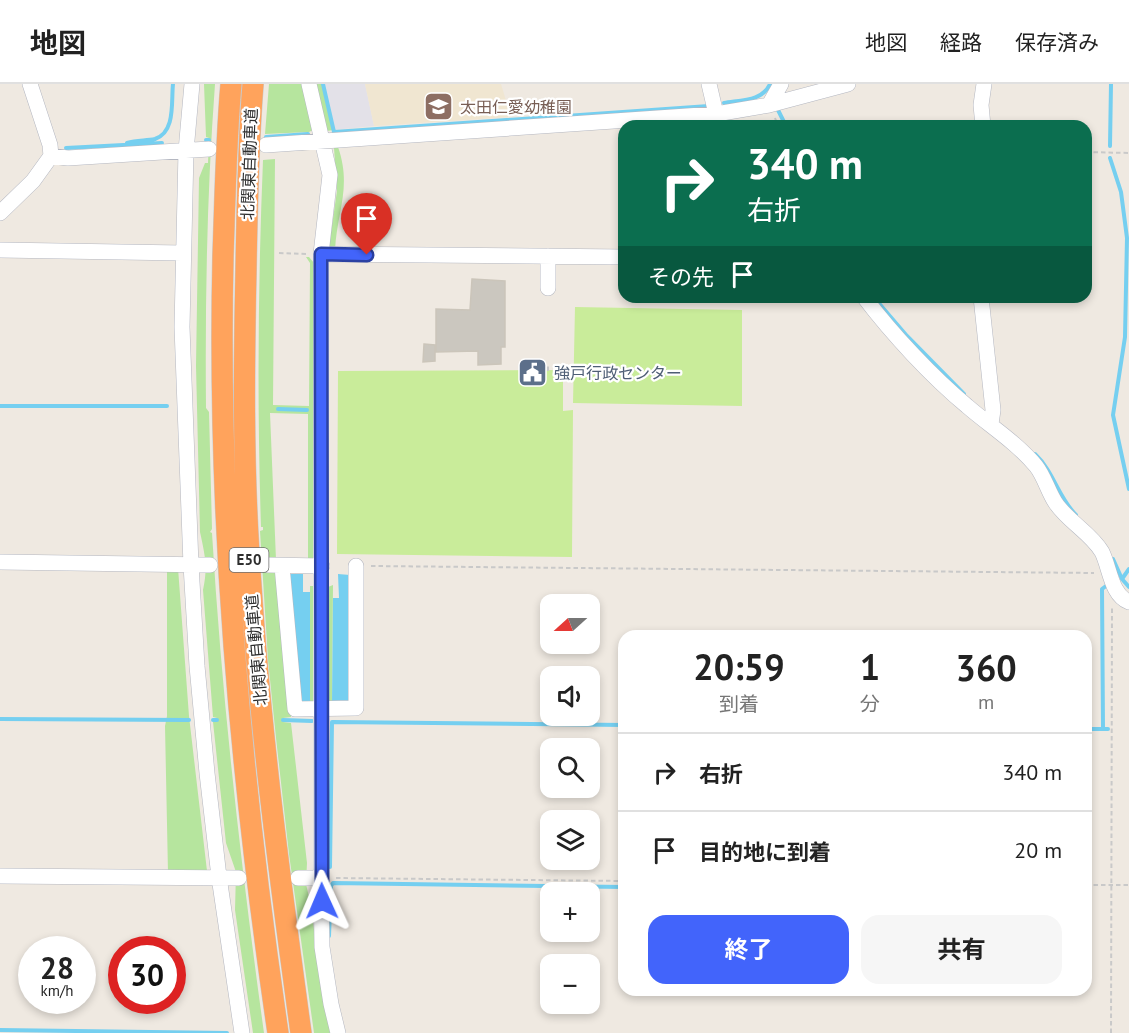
<!DOCTYPE html>
<html lang="ja">
<meta charset="utf-8">
<style>
body{margin:0;font-family:"PT Sans","Noto Sans JP",sans-serif;background:#f6f6f6;color:#222;height:100vh;display:flex;flex-direction:column;font-size:22px;white-space:nowrap}
*{box-sizing:border-box;margin:0}
p{font-size:20px;color:#767676}
.icon{flex:none;width:33px;height:33px;fill:none;stroke:currentColor;stroke-width:2;stroke-linecap:round;stroke-linejoin:round}
.map{position:relative;flex:1;overflow:hidden}
.panel{position:absolute;left:618px;top:546px;width:474px;height:366px;display:flex;flex-direction:column;background:#fff;border-radius:18px;box-shadow:0 3px 9px #0003}
.panel>*{flex:none}
.guide{position:absolute;left:618px;top:36px;width:474px;height:183px;border-radius:18px;box-shadow:0 3px 9px #0003;background:#0b6e4f;color:#fff;overflow:hidden}
.needle{width:39px;rotate:249deg}
.controls{position:absolute;left:540px;top:510px;display:grid;gap:12px}
.controls a{display:grid;place-items:center;width:60px;height:60px;border-radius:12px;background:#fff;box-shadow:0 3px 9px #0003;font-size:30px}
.speed{position:absolute;left:18px;top:852px;display:flex;gap:12px;font-size:30px;font-weight:700;text-align:center}
.speed>*{display:grid;place-content:center;width:78px;height:78px;border-radius:50%;background:#fff;box-shadow:0 3px 9px #0003;line-height:1}
.speed small{font-size:15px;font-weight:400}
.speed .limit{border:9px solid #d22;background:#fff;color:#111}
.pin{position:absolute;display:grid;place-items:center;width:51px;height:51px;color:#fff;margin:-62px -26px;border-radius:50% 50% 50% 0;rotate:-45deg;box-shadow:0 0 6px #0007}
.pin .icon{rotate:45deg}
.me{position:absolute;width:66px;margin:-33px;rotate:359deg;stroke-linejoin:round;filter:drop-shadow(0 0 4px #0008)}
.turn{display:flex;align-items:center;gap:21px;height:126px;padding:0 30px;font-size:27px}
.turn .icon{width:78px;height:78px;stroke-width:2.5}
.turn b{display:block;font-size:42px;line-height:51px}
.then{display:flex;align-items:center;height:57px;padding:0 30px;background:#0003;gap:12px;font-size:22px}
.eta{display:flex;justify-content:space-evenly;align-items:center;height:102px;text-align:center}
.eta b{font-size:36px;font-weight:700;line-height:42px}
.button{display:flex;gap:12px;margin-top:auto;padding:12px 30px}
.button a{flex:1;height:69px;border-radius:18px;background:#4264fb;color:#fff;font-size:24px;font-weight:700;line-height:69px;text-align:center}
.button a+a{background:#f6f6f6;color:#222}
ul{padding:0;list-style:none}
li{display:flex;align-items:center;gap:18px;height:78px;padding:0 30px;border-top:2px solid #e0e0e0}
li div{flex:1}
li b{display:block;font-size:22px}
li em{font-style:normal}
header{display:flex;align-items:center;gap:36px;box-sizing:border-box;height:84px;padding:0 30px;background:#fff;border-bottom:2px solid #e0e0e0}
header strong{font-size:28px}
nav{display:flex;gap:33px;margin-inline-start:auto;font-size:21px}
.map>svg:first-child{display:block}
.industrial{fill:#e3e1e8}
.education{fill:#f0e6d1}
.green{fill:#b6e59e}
.pitch{fill:#c9ec9a}
.water{fill:#75cff0}
.lines{fill:none;stroke-linecap:round;stroke-linejoin:round}
.stream{stroke:#75cff0;stroke-width:4}
.building{fill:#cbc7bf;stroke:#cbc5ba;stroke-width:1.5}
.minor-casing{stroke:#b4b7c1;stroke-width:16}
.highway-casing{stroke:#c9c9c9;stroke-width:22}
.path{stroke:#c9c9c9;stroke-width:2;stroke-dasharray:4.5 3;stroke-linecap:butt}
.minor{stroke:#fff;stroke-width:15}
.highway{stroke:#ffa35c;stroke-width:21}
.route-casing{stroke:#2b41a3;stroke-width:15}
.route{stroke:#4264fb;stroke-width:10}
.labels{text-anchor:middle;stroke-width:4.5;stroke-linejoin:round;paint-order:stroke}
.shield{fill:#fff;stroke:#6d6d6d;stroke-width:1.5}
.shield-label{font-size:15px;font-weight:bold;fill:#2e2e2e}
.education-label{font-size:16px;fill:#785e54;stroke:#fff;text-anchor:start}
.street-label{font-size:16px;fill:#2e2e2e;stroke:#fff}
.service-label{font-size:16px;fill:#4e5e75;stroke:#fff;text-anchor:start}
</style>
<header>
<strong>地図</strong>
<nav><a>地図</a><a>経路</a><a>保存済み</a></nav>
</header>
<div class="map">
<svg width="1129" height="949" viewBox="0 0 1129 949">
<rect width="100%" height="100%" fill="#efe9e1"/>
<path class="industrial" d="M323,0H365L374,42L333,46Z"/>
<path class="education" d="M365,0H501L511,33L374,42Z"/>
<path class="green" d="M204,0H215C207,108 205,216 206,324L209,328L212,445L210,448L212,449C222,616 241,783 264,949H253L235,826L236,788L226,759L213,638H217V634L213,633L203,506C208,483 205,471 200,448L196,282L199,94L205,79H208L209,54L206,53Z
M269,0H302L313,46L309,48L265,50Z
M316,0H323L333,46L327,47Z
M338,63C352,103 337,127 335,166L329,162L337,107L334,64Z
M275,75L273,321L309,322L310,179L306,173H309L314,179L315,475L308,477V330L270,329L276,476L274,487L278,492L291,633L283,634V638L291,639L307,779L306,800L309,813L330,949H314L289,770L276,654L268,576L260,447L263,446V443H261C257,320 258,198 263,76Z
M178,484L189,632L207,787L168,789L165,642L167,632V485Z
M333,501L332,619H328V503Z
M310,502H315V621H310Z"/>
<path class="pitch" d="M575,223L742,226V322L573,319Z
M563,286V327L573,326L572,473L337,470L338,287Z"/>
<path class="water" d="M288,490H303V508H310V621L299,620Z
M338,490L350,491L351,618L332,619L333,514H339Z"/>
<g class="lines">
<path class="stream" d="M323,0L334,48L709,22
M724,19C741,16 763,17 770,0
M777,24L786,42
M266,53L308,50
M206,56H209
M127,59C137,56 146,57 155,55C176,48 171,17 173,0
M1110,62L1111,0
M66,64L162,59
M1110,74L1121,108L1127,154L1125,253L1113,331L1129,405
M877,217L907,252L964,310
M0,322H167
M278,325L307,326
M1035,370C1054,388 1058,413 1076,431
M1113,475L1122,495L1129,503
M1122,495L1129,485
M0,635L189,636
M213,636H217
M283,636L312,637
M1086,645H1108
M1103,645L1102,505L1106,502
M330,783L332,638L624,641
M329,852L331,802L333,799L624,803
M0,946L227,949"/>
</g>
<path class="building" d="M472,195L505,197V263H501V280L478,281V267L436,268V225L470,226Z
M424,260L435,261V277L423,278Z"/>
<g class="lines">
<defs>
<path id="minor" d="M192,0L186,67L182,243L191,481L197,582L207,689L219,793L242,949
M309,0L330,91L321,170V794L322,863L331,920L338,949
M709,0L716,30
M769,21L781,0
M983,42L981,21L984,0
M266,61L716,30L769,21L848,0
M51,72L68,74L209,65
M0,129L33,97L51,72L50,61L30,0
M0,166L182,169
M321,170L624,173
M548,204V172
M864,213C892,250 932,293 967,322C990,342 1016,358 1036,382C1044,392 1048,407 1055,418C1067,437 1091,449 1102,468C1110,484 1111,511 1129,518
M981,213L993,326L991,340
M0,478L210,481
M268,481L322,482
M282,482L295,625L356,624V482
M0,792L239,794
M298,794H321"/>
<path id="highway" d="M231,0C226,57 225,115 223,172C217,434 240,690 278,949
M253,0C248,62 247,124 246,186C244,280 243,375 249,469C258,630 279,789 301,949"/>
</defs>
<use href="#minor" class="minor-casing"/>
<use href="#highway" class="highway-casing"/>
<path class="path" d="M775,34L778,42
M1086,68L1129,69
M279,169L309,170
M548,287V280
M371,482L1094,489
M336,794L624,797
M1086,801H1129
M1111,949L1112,523"/>
<use href="#minor" class="minor"/>
<use href="#highway" class="highway"/>
</g>
<g class="lines">
<defs>
<path id="route" d="M322,817L321,170L367,171"/>
</defs>
<use href="#route" class="route-casing"/>
<use href="#route" class="route"/>
</g>
<defs>
<symbol id="school-square" viewBox="-11 -11 22 22"><rect x="-9" y="-9" width="18" height="18" rx="4" fill="#8d6e63" stroke="#fff"/><path d="M0-5L7-2L0 1L-7-2ZM-4 1L0 2.5L4 1V4Q0 6-4 4Z" fill="#fff"/></symbol>
<symbol id="civic-square" viewBox="-11 -11 22 22"><rect x="-9" y="-9" width="18" height="18" rx="4" fill="#5c6f8a" stroke="#fff"/><path d="M-.6-6.5H3V-4.5H.6V-3L4-1V1h2V6H-6V1h2V-1L-.6-3ZM-1.2 2.5V6h2.4V2.5Z" fill="#fff"/></symbol>
</defs>
<g fill-rule="evenodd">
<use href="#school-square" x="422" y="6" width="33" height="33"/>
<use href="#civic-square" x="516" y="272" width="33" height="33"/>
</g>
<g class="labels">
<rect class="shield" x="229.5" y="464" width="39" height="24" rx="4.5"/>
<g class="shield-label">
<text x="249" y="481">E50</text>
</g>
<g class="education-label">
<text x="460" y="29">太田仁愛幼稚園</text>
</g>
<g class="street-label">
<text transform="translate(249 80) rotate(-88)" y="6">北関東自動車道</text>
<text transform="translate(256 566) rotate(-95)" y="6">北関東自動車道</text>
</g>
<g class="service-label">
<text x="554" y="295">強戸行政センター</text>
</g>
</g>
</svg>
<div class="controls">
<a><svg class="needle" viewBox="-14 -14 28 28"><path d="M0-13l5 13h-10z" fill="#e53935"/><path d="M0 13l5-13h-10z" fill="#767676"/></svg></a>
<a><svg class="icon" aria-label="sound" viewBox="0 0 24 24"><path d="M4 9h4l5-4v14l-5-4H4zM17 9q2 3 0 6"/></svg></a>
<a><svg class="icon" aria-label="search" viewBox="0 0 24 24"><circle cx="10" cy="10" r="6"/><path d="M15 15l6 6"/></svg></a>
<a><svg class="icon" aria-label="layers" viewBox="0 0 24 24"><path d="M12 4l9 5-9 5-9-5zM3 14l9 5 9-5"/></svg></a>
<a>+</a>
<a>−</a>
</div>
<div class="speed"><div>28<small>km/h</small></div><div class="limit">30</div></div>
<div class="pin" style="left:367px;top:171px;background:#d93025"><svg class="icon" aria-label="arrive" viewBox="0 0 24 24"><path d="M6 21V4h12l-3 4 3 4H6"/></svg></div>
<svg class="me" style="left:322px;top:817px" viewBox="-20 -20 40 40"><path d="M0-17L14 15 0 8-14 15z" fill="#4264fb" stroke="#fff" stroke-width="4"/></svg>
<div class="guide">
<div class="turn"><svg class="icon" aria-label="right" viewBox="0 0 24 24"><path d="M7 20v-9h11M14 6l5 5-5 5"/></svg><div><b>340 m</b>右折</div></div>
<div class="then">その先<svg class="icon" aria-label="arrive" viewBox="0 0 24 24"><path d="M6 21V4h12l-3 4 3 4H6"/></svg></div>
</div>
<section class="panel">
<div class="eta">
<div><b>20:59</b><p>到着</p></div>
<div><b>1</b><p>分</p></div>
<div><b>360</b><p>m</p></div>
</div>
<ul>
<li><svg class="icon" aria-label="right" viewBox="0 0 24 24"><path d="M7 20v-9h11M14 6l5 5-5 5"/></svg><div><b>右折</b></div><em>340 m</em></li>
<li><svg class="icon" aria-label="arrive" viewBox="0 0 24 24"><path d="M6 21V4h12l-3 4 3 4H6"/></svg><div><b>目的地に到着</b></div><em>20 m</em></li>
</ul>
<div class="button"><a>終了</a><a>共有</a></div>
</section>
</div>
